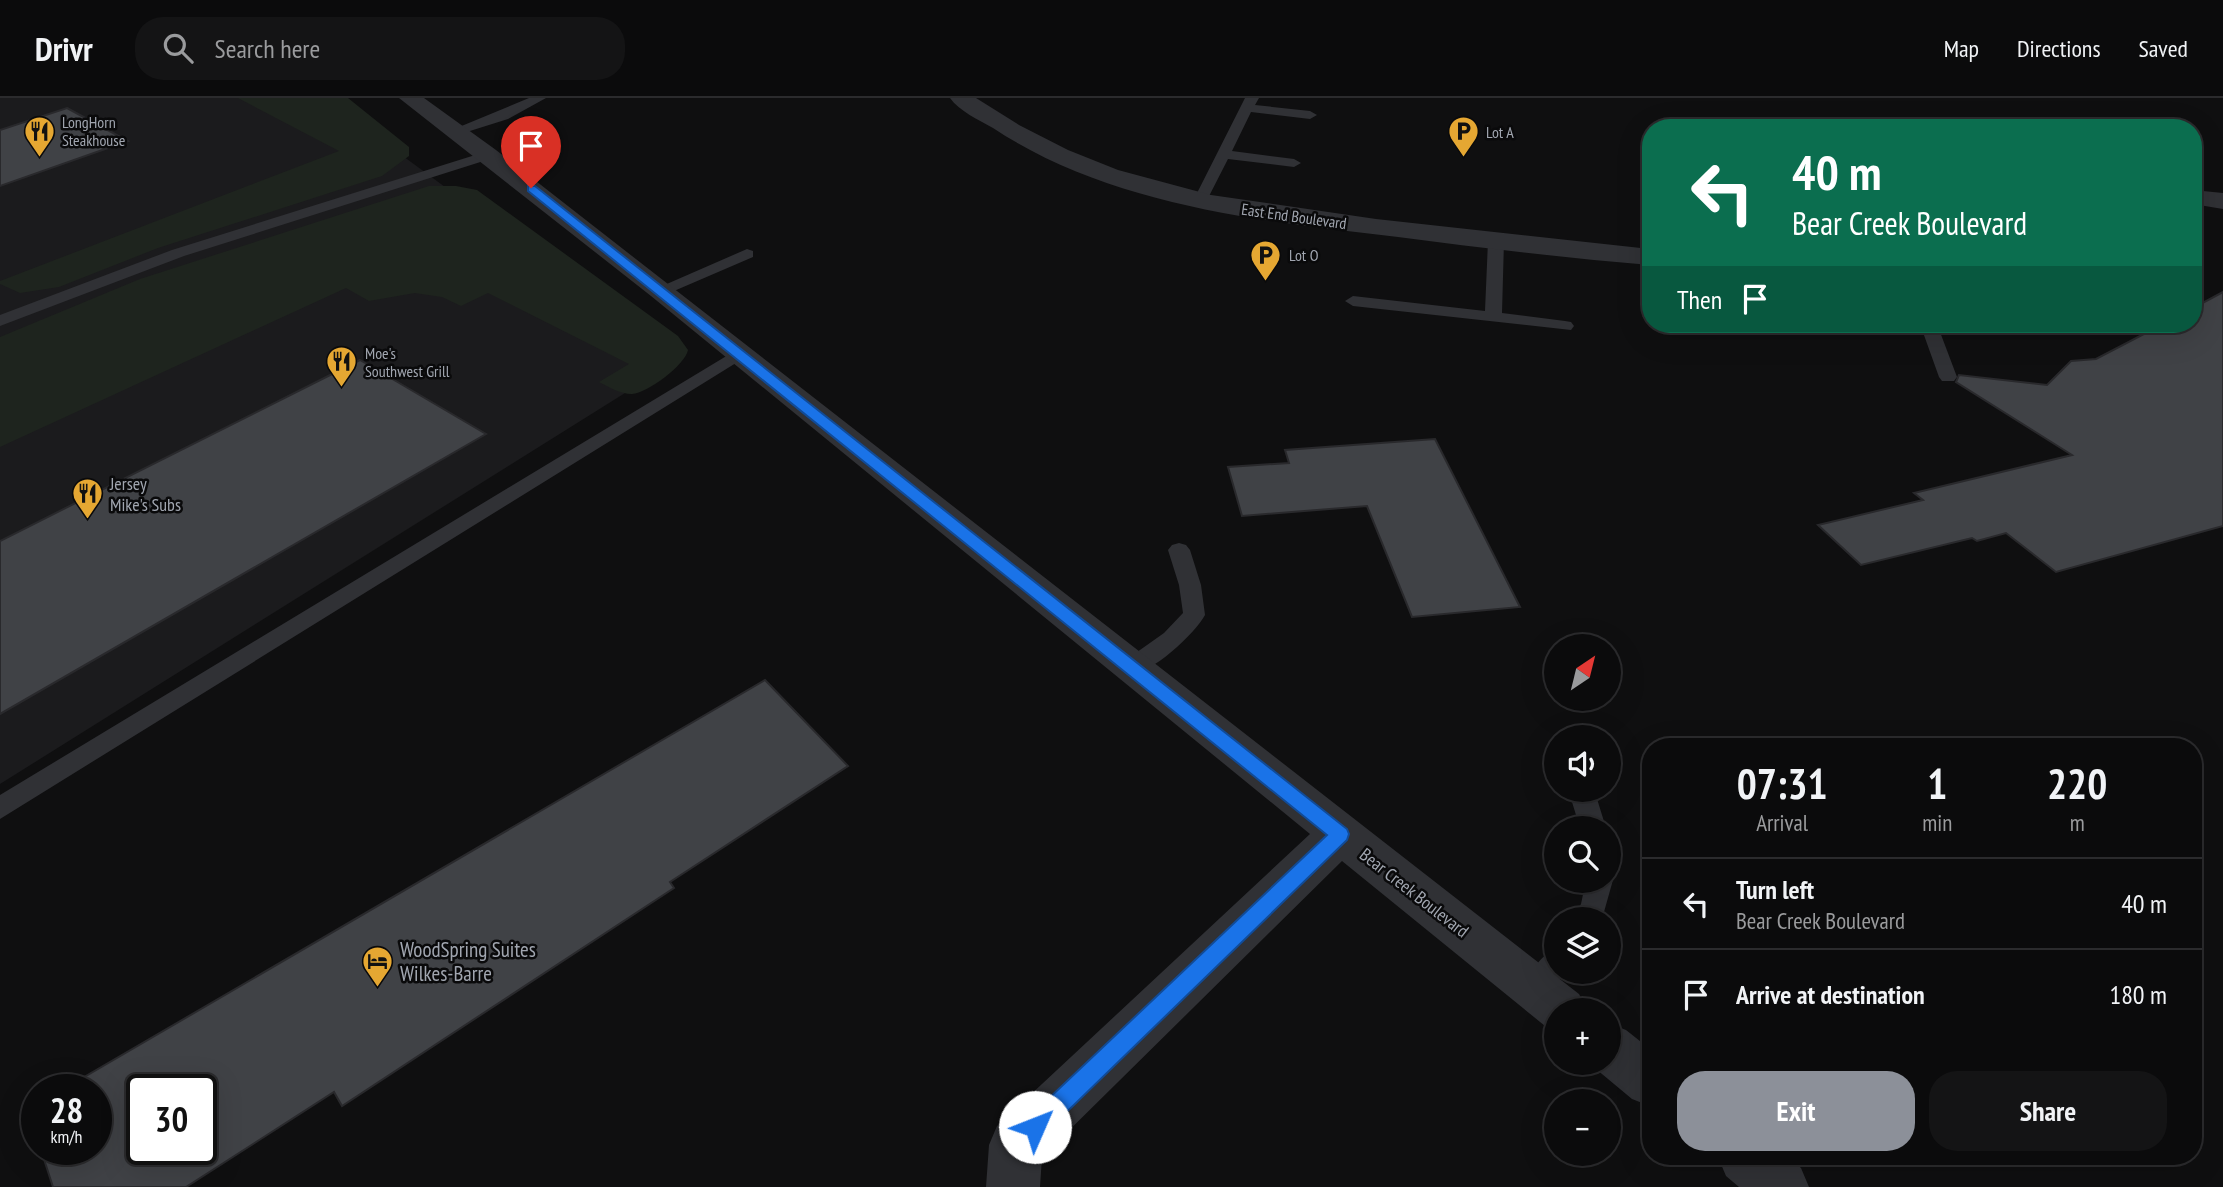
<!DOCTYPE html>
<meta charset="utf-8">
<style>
body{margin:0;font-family:"PT Sans Narrow",sans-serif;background:#141415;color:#f1f3f6;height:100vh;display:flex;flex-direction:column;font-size:26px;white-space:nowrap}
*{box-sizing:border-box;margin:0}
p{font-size:23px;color:#9a9b9d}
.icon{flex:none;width:38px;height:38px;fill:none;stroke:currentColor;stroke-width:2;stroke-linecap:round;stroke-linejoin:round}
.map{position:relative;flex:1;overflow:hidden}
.panel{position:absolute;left:1642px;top:640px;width:560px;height:427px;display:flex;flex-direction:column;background:#0b0b0c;border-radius:28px;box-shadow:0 7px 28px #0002,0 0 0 2px #2b2b2d}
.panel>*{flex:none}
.banner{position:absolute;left:1642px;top:21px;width:560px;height:214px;border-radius:28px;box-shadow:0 7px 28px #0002,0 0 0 2px #2b2b2d;background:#0b6e4f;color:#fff;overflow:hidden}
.needle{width:46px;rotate:35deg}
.tools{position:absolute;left:1544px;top:536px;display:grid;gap:14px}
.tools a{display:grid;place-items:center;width:77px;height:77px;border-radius:50%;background:#0b0b0c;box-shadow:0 7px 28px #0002,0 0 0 2px #2b2b2d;font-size:35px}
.speed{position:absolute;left:21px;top:976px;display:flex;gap:14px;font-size:35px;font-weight:700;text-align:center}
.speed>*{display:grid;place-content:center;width:91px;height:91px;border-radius:50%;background:#0b0b0c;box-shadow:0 7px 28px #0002,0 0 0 2px #2b2b2d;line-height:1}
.speed small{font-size:18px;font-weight:400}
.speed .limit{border:4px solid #111;border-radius:10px;background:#fff;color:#111}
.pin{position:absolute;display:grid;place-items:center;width:60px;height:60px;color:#fff;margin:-72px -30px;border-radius:50% 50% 50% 0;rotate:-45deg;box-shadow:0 0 7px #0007}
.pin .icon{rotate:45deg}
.me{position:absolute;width:77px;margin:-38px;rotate:46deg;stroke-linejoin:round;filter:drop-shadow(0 0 5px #0008)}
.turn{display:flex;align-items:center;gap:24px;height:147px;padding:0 35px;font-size:32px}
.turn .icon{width:91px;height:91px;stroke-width:2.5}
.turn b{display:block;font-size:49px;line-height:60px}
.then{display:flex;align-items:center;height:66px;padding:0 35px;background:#0003;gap:14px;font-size:26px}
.eta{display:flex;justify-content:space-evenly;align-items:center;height:119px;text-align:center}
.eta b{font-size:42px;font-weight:800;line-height:49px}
.cta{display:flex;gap:14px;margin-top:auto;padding:14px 35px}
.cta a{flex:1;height:80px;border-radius:28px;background:#8c9099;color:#fff;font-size:28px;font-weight:800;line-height:80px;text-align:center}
.cta a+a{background:#141415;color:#f1f3f6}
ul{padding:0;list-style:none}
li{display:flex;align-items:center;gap:21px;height:91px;padding:0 35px;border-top:2px solid #2b2b2d}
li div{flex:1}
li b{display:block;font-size:26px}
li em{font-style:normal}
header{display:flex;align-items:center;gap:42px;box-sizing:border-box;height:98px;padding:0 35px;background:#0b0b0c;border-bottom:2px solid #2b2b2d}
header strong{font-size:33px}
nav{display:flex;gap:38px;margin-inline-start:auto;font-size:24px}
.search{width:490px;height:63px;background:#141415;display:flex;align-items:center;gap:18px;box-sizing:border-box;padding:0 24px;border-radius:28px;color:#9a9b9d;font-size:26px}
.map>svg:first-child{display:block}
.built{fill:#1b1b1d}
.green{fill:#1e241e}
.building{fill:#404246;stroke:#29292c;stroke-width:2;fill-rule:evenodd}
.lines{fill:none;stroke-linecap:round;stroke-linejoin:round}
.service{fill:#303135;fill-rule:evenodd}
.minor{fill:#303135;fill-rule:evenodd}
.route{fill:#1a73e8;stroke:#114b97;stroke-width:2}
.labels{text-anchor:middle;stroke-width:5;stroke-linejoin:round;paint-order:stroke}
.far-poi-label{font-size:16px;fill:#a1a6b0;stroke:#0a0a0b;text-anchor:start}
.far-street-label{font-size:16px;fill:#a1a6b0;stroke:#0a0a0b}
.poi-label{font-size:18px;fill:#a1a6b0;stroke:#0a0a0b;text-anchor:start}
.street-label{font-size:18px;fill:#a1a6b0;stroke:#0a0a0b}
.near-poi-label{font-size:21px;fill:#a1a6b0;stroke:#0a0a0b;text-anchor:start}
</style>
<header>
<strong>Drivr</strong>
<div class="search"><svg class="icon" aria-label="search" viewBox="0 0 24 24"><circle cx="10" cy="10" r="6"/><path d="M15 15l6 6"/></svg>Search here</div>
<nav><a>Map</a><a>Directions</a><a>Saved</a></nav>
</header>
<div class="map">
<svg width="2223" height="1089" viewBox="0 0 2223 1089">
<rect width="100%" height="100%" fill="#0f0f10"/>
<path class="built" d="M0,0H324L656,244L657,275L0,686Z"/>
<path class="green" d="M238,0H348L409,49V58L382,78L158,150L59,189L20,195L0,186V183L339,53Z
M429,88H456L477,92L678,238L688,252C685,267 648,295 632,296C620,296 609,289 599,284L629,266L488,195L461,208L442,199L415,195L369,203L346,190L0,349V239L140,181Z"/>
<path class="building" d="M67,10L128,43L0,88V32Z
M2223,194V428L2056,474L2006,435L1977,443L1972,440L1861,467L1818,427L1923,402L1914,395L2072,357L1956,284L1959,277L2047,287L2071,263L2096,261L2163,226H2193V210Z
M360,262L486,336L0,616V443Z
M1435,341L1520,509L1412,519L1367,408L1242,418L1228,369L1289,365L1285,352Z
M765,582L848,668L670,784L674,790L342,1008L334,994L186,1089H53L41,1052H96V992H62ZM142,992H201V1052H142Z"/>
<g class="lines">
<path class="service" d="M529,0H546L508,21L454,38L447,34Z
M1245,0H1259L1255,7L1310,13L1317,17L1310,21L1251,14L1232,53L1294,61L1301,65L1294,69L1228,61L1205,106H1195L1193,103Z
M488,53L493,54V60L184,158L0,228V217L172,152Z
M1496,138L1504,143L1502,215L1565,223L1571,224L1574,228L1571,232L1353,208L1345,203L1353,198L1485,213L1488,143Z
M747,151L753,153V159L667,196H655L653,192Z
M1920,226H1937L1957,279L1954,283H1942L1939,279Z
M738,251L744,252L747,256L744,260L0,721V697Z
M1179,445L1186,447L1190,452L1201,487L1205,517C1194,537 1145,583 1123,576L1119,570L1123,564L1164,535L1183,515L1179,487L1168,452L1172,447Z
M1568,691H1594L1606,730H1580Z
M1608,773L1613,782L1602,821H1573L1581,806L1586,782H1608Z
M1556,851V873H1566L1547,900L1537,904L1527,900L1523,891C1529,876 1540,857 1556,851Z"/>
<path class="minor" d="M399,0H424L496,52L1579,896L1587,912H1556V933L1545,928L1342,763L1042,1059L1040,1089H986L989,1047L997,1028L1310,736L651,198Z
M950,0H976L1019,27L1068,52L1118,72L1211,97L1376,121L1650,151V167C1566,160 1482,150 1398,139C1261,123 1111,108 993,30C979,22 959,13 950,0Z
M2193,92L2223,95V111L2193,106Z
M1608,925L1626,932L1650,951V1008L1632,1001L1590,966L1608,964Z
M1718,1059H1788L1801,1070L1809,1089H1739L1726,1078Z"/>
</g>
<path class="route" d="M528,88H535L1347,731L1349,736L1347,742L1043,1037L1035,1040L1027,1037L1024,1029L1027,1021L1327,737L528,93Z"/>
<defs>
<symbol id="restaurant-pin" viewBox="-11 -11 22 30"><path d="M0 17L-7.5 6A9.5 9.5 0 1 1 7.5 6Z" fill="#e5a732" stroke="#0a0a0b"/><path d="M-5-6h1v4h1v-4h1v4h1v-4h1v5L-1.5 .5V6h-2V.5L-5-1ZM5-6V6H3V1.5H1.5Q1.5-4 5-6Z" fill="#111"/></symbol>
<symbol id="parking-pin" viewBox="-11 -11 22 30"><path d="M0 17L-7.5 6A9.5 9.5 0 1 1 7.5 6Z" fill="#e5a732" stroke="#0a0a0b"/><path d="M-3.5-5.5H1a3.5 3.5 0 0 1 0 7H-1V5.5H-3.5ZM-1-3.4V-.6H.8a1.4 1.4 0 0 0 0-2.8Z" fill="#111"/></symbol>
<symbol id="hotel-pin" viewBox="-11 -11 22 30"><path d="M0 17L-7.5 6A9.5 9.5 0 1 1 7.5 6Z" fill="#e5a732" stroke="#0a0a0b"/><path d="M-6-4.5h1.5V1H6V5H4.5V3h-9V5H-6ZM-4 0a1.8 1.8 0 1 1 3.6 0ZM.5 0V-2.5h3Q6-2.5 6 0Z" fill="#111"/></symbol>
</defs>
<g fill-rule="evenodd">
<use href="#restaurant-pin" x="22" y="16" width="35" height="47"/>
<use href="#parking-pin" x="1446" y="16" width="35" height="47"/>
<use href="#parking-pin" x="1248" y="140" width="35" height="47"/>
<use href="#restaurant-pin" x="324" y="246" width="35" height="47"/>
<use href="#restaurant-pin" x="70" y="378" width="35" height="47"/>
<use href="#hotel-pin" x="360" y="846" width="35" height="47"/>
</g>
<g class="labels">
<g class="far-poi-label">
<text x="62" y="30">LongHorn<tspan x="62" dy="18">Steakhouse</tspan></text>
<text x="1486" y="40">Lot A</text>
<text x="1289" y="163">Lot O</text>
<text x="365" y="261">Moe's<tspan x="365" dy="18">Southwest Grill</tspan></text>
</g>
<g class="far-street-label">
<text transform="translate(1294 118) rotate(8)" y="6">East End Boulevard</text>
</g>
<g class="poi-label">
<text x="110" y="392">Jersey<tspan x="110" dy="21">Mike's Subs</tspan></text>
</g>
<g class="street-label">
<text transform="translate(1414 795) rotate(38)" y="6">Bear Creek Boulevard</text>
</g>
<g class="near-poi-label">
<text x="400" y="859">WoodSpring Suites<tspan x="400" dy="24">Wilkes-Barre</tspan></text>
</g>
</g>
</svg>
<div class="tools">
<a><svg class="needle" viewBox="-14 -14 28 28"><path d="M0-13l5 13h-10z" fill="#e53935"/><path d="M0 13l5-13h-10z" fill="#9a9b9d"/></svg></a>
<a><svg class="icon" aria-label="sound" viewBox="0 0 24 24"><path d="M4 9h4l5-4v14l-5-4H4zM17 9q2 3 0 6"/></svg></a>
<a><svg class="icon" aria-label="search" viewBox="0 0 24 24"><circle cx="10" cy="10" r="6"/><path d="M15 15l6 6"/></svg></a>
<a><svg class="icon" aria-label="layers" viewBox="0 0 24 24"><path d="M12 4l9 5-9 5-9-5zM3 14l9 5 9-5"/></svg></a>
<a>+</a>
<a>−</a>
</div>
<div class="speed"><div>28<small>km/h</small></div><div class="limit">30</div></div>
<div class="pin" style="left:531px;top:90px;background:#d93025"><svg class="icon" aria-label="arrive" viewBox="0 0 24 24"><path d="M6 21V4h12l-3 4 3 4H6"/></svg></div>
<svg class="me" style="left:1035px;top:1029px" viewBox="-20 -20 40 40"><circle r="19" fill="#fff"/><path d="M0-13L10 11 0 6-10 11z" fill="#1a73e8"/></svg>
<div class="banner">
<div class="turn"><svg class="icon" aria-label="left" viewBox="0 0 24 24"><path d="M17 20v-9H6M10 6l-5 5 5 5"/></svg><div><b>40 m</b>Bear Creek Boulevard</div></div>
<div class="then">Then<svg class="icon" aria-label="arrive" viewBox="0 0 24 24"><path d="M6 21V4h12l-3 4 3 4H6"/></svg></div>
</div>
<section class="panel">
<div class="eta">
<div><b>07:31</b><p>Arrival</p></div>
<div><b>1</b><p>min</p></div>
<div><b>220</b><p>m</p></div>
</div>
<ul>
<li><svg class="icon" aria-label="left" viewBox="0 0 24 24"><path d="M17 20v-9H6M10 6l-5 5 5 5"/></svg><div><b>Turn left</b><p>Bear Creek Boulevard</p></div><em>40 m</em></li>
<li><svg class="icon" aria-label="arrive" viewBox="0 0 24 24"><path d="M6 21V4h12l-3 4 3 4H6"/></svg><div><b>Arrive at destination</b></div><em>180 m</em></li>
</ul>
<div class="cta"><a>Exit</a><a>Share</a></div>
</section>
</div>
